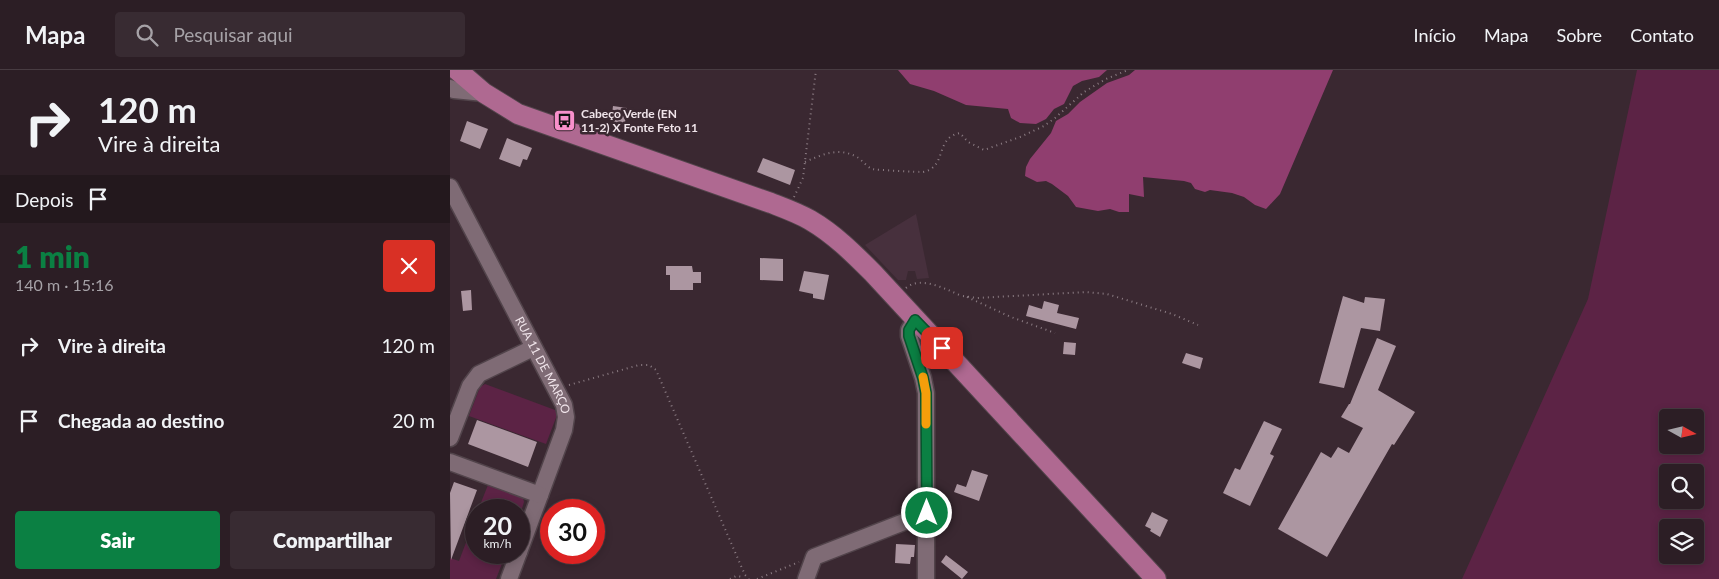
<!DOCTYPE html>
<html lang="pt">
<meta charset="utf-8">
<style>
body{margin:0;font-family:Lato,sans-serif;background:#382b32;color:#f1f3f6;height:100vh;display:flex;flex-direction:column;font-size:19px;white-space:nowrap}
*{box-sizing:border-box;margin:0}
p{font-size:16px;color:#a6a2a7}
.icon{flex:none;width:28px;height:28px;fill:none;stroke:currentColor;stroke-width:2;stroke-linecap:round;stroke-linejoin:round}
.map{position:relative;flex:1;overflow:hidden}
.panel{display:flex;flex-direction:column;background:#2c1e25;width:450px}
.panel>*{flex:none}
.banner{background:#2c1e25;color:#f1f3f6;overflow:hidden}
.needle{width:32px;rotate:98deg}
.fabs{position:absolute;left:1209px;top:339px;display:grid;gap:10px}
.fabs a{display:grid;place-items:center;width:45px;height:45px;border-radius:5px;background:#2c1e25;box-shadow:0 2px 8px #0003,0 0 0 1px #483c42;font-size:25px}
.speed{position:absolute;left:15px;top:429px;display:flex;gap:10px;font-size:25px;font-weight:700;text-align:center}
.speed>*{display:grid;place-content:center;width:65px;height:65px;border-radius:50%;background:#2c1e25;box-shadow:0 2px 8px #0003,0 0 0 1px #483c42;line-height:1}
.speed small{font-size:12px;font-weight:400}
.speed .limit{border:8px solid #d22;background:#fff;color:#111}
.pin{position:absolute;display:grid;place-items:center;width:42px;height:42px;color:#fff;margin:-21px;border-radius:10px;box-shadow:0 2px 8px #0006}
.me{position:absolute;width:55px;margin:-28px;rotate:0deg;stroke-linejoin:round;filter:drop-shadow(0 0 4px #0008)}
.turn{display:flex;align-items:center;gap:18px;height:105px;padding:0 15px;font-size:22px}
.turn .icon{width:65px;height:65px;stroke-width:2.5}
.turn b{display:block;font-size:35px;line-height:42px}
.then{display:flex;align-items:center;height:48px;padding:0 15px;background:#0003;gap:10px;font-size:19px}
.round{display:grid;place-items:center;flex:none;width:52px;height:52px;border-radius:5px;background:#382b32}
.summary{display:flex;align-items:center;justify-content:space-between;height:85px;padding:0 15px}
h1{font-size:30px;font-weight:800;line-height:38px;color:#0b8043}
.action{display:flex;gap:10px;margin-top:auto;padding:10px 15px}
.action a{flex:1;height:58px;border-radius:5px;background:#0b8043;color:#fff;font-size:20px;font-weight:800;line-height:58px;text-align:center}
.action a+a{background:#382b32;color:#f1f3f6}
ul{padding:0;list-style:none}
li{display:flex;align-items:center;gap:15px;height:75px;padding:0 15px}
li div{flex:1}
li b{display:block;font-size:19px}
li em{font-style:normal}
header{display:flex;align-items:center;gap:30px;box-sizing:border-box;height:70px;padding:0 25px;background:#2c1e25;border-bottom:1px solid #483c42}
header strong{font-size:24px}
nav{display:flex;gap:28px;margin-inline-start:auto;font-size:18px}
.search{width:350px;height:45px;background:#382b32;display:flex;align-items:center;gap:12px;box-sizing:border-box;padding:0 18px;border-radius:5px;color:#a6a2a7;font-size:19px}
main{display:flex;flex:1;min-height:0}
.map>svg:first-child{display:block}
.built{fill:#47303d}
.green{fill:#5c2345;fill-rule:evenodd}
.forest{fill:#903e6f}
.building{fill:#ac96a1}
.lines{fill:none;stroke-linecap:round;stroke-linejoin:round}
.minor-casing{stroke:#52444b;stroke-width:19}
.major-casing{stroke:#52444b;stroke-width:22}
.path{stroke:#8c7d84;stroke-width:2;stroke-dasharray:1 4;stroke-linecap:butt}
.minor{stroke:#7f6b75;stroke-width:16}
.major{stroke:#af6991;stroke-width:20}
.route-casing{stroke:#07532c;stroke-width:12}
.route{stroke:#0b8043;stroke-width:9}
.slow{stroke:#f59e0b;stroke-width:9}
.labels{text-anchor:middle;stroke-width:5;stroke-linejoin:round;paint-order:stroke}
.poi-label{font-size:12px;font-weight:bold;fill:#f0e4ea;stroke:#3a2831;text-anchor:start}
.street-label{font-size:12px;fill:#f0e4ea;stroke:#3a2831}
</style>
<header>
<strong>Mapa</strong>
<div class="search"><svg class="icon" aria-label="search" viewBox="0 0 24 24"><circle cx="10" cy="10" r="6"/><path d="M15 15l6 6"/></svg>Pesquisar aqui</div>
<nav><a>Início</a><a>Mapa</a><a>Sobre</a><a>Contato</a></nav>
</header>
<main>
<section class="panel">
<div class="banner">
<div class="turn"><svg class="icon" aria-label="right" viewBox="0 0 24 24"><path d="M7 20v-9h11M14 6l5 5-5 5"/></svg><div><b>120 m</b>Vire à direita</div></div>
<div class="then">Depois<svg class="icon" aria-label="arrive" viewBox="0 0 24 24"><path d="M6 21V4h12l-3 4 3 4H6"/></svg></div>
</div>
<div class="summary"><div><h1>1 min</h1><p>140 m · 15:16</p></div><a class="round" style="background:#d93025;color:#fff"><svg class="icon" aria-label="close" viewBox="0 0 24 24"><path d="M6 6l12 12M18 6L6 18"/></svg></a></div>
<ul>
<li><svg class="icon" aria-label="right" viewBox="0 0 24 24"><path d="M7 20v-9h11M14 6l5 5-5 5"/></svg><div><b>Vire à direita</b></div><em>120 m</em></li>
<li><svg class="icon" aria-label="arrive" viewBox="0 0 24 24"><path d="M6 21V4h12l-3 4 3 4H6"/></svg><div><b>Chegada ao destino</b></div><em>20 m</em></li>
</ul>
<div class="action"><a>Sair</a><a>Compartilhar</a></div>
</section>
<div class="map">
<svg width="1269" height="509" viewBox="0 0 1269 509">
<rect width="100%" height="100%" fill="#3a2831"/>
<path class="built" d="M466,144L479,208L467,209L465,201H458L456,210H448L415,175Z"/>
<path class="green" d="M1187,0H1269V509H1012L1138,229ZM1218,348H1245V375H1218ZM1218,402H1245V430H1218ZM1218,458H1245V485H1218Z
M35,314L105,340L107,345L96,374L19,346L30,317Z
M38,415L73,428L74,432L69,448V440H28Z
M26,446V482L56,483L46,509H0V488L9,491Z"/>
<path class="forest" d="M448,0H657L649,7L632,11L623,16L614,34L604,39L596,49L586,54L570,53L561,48L558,39L516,35L484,21L460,14Z
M685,0H883L830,124L816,139L805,135L794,127L782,123L760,120L755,122L745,119L741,113L734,111L693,107L694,127L679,124V142H669L660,139L648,141L626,137L618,126L602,114L596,111L587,112L575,106L576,97L580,89L601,63L606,51L618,44L630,32L657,13L679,5Z"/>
<path class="building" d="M163,36L177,38L175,53L161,52Z
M17,51L38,59L30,79L10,71Z
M57,68L82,78L77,90L73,89L70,97L49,89Z
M313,88L345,100L340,115L307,102Z
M310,188L333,189V211L310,210Z
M216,196H242L243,202H251V213H243V220H220V205H216Z
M354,201L379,205L374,230L363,228V224L349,221Z
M21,220L22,240L13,241L11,221Z
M893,226L914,233L915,227L935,229L930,261L911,258L894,318L869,313Z
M594,231L609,235L607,243L629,248L626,259L576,246L579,235L592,239Z
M927,268L946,276L928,320L965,342L944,375L942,374L877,487L828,459L871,382L881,388L888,377L899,383L913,358L891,347L899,334H900Z
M614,272L626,273L625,285L613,284Z
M736,283L753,288L750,299L732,293Z
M27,350L87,372L78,397L18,374Z
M814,351L832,359L820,384L824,386L800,436L773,423L785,398L790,400Z
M522,400L538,405L529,431L504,422L507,414L516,417Z
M4,412L27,420L1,490L0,423Z
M702,442L718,450L710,467L700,461L701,459L695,456Z
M446,474L465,475L464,487H461L460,494L445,493Z
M496,485L518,502L512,509L491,492Z"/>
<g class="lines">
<defs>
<g id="minor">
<path d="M0,18L4,20L34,23"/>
<path id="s1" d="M0,117L114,335L116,347L114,360L69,482"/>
<path d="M465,250L459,260V266L473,308L476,323V509"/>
<path d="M0,368L20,316L29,304L83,278"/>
<path d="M0,392L90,425"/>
<path d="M59,509L69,482"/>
<path d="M356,509L364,487L477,443"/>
</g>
<path id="major" d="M7,0L34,23L68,44L321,133C334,138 348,143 360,150C384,164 403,183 423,203L706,509"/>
</defs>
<use href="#minor" class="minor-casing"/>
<use href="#major" class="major-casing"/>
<path class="path" d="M355,92C373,84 389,77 407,87C412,90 417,97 422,99C425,100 470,102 473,102C498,97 484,68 510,63L518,72L534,80L570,67L594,56L605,48L634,22L656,9L678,0
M344,127L353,108L366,0
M456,218C471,205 497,220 512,226
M513,226L527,228L636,222L657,224L722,244L748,255
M517,227L561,247L605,263
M119,315L189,295H199L206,300L295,505L299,509
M280,509L286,506L294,507
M307,509L349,492"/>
<use href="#minor" class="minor"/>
<use href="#major" class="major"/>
</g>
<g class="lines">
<defs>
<path id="route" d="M477,443L476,323L473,308L459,266V260L465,250L492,278"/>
</defs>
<use href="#route" class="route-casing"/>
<use href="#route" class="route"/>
<path class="slow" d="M473,307L476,323V354"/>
</g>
<defs>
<symbol id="bus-square" viewBox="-11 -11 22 22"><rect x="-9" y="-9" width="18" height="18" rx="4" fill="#f890cb" stroke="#3a2831"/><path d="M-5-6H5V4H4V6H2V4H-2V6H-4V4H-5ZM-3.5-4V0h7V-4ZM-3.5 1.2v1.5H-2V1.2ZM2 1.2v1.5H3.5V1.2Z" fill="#111"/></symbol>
</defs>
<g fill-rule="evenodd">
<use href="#bus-square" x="102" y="38" width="25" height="25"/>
</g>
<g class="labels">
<g class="poi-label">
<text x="131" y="48">Cabeço Verde (EN<tspan x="131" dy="14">11-2) X Fonte Feto 11</tspan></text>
</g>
<g class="street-label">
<text dy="4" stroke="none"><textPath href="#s1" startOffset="201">RUA 11 DE MARÇO</textPath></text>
</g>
</g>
</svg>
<div class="fabs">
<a><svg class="needle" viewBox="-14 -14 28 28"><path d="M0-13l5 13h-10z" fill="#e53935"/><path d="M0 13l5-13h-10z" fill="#a6a2a7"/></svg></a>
<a><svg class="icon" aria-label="search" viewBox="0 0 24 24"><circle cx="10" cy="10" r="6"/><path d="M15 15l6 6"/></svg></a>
<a><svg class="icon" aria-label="layers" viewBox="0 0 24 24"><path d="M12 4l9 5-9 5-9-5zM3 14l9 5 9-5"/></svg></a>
</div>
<div class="speed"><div>20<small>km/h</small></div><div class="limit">30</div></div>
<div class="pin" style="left:492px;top:278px;background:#d93025"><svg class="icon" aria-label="arrive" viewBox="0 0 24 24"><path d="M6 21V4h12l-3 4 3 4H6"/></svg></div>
<svg class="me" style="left:477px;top:443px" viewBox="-20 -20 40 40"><circle r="17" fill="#0b8043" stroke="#fff" stroke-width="3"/><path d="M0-11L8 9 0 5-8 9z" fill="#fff"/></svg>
</div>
</main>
